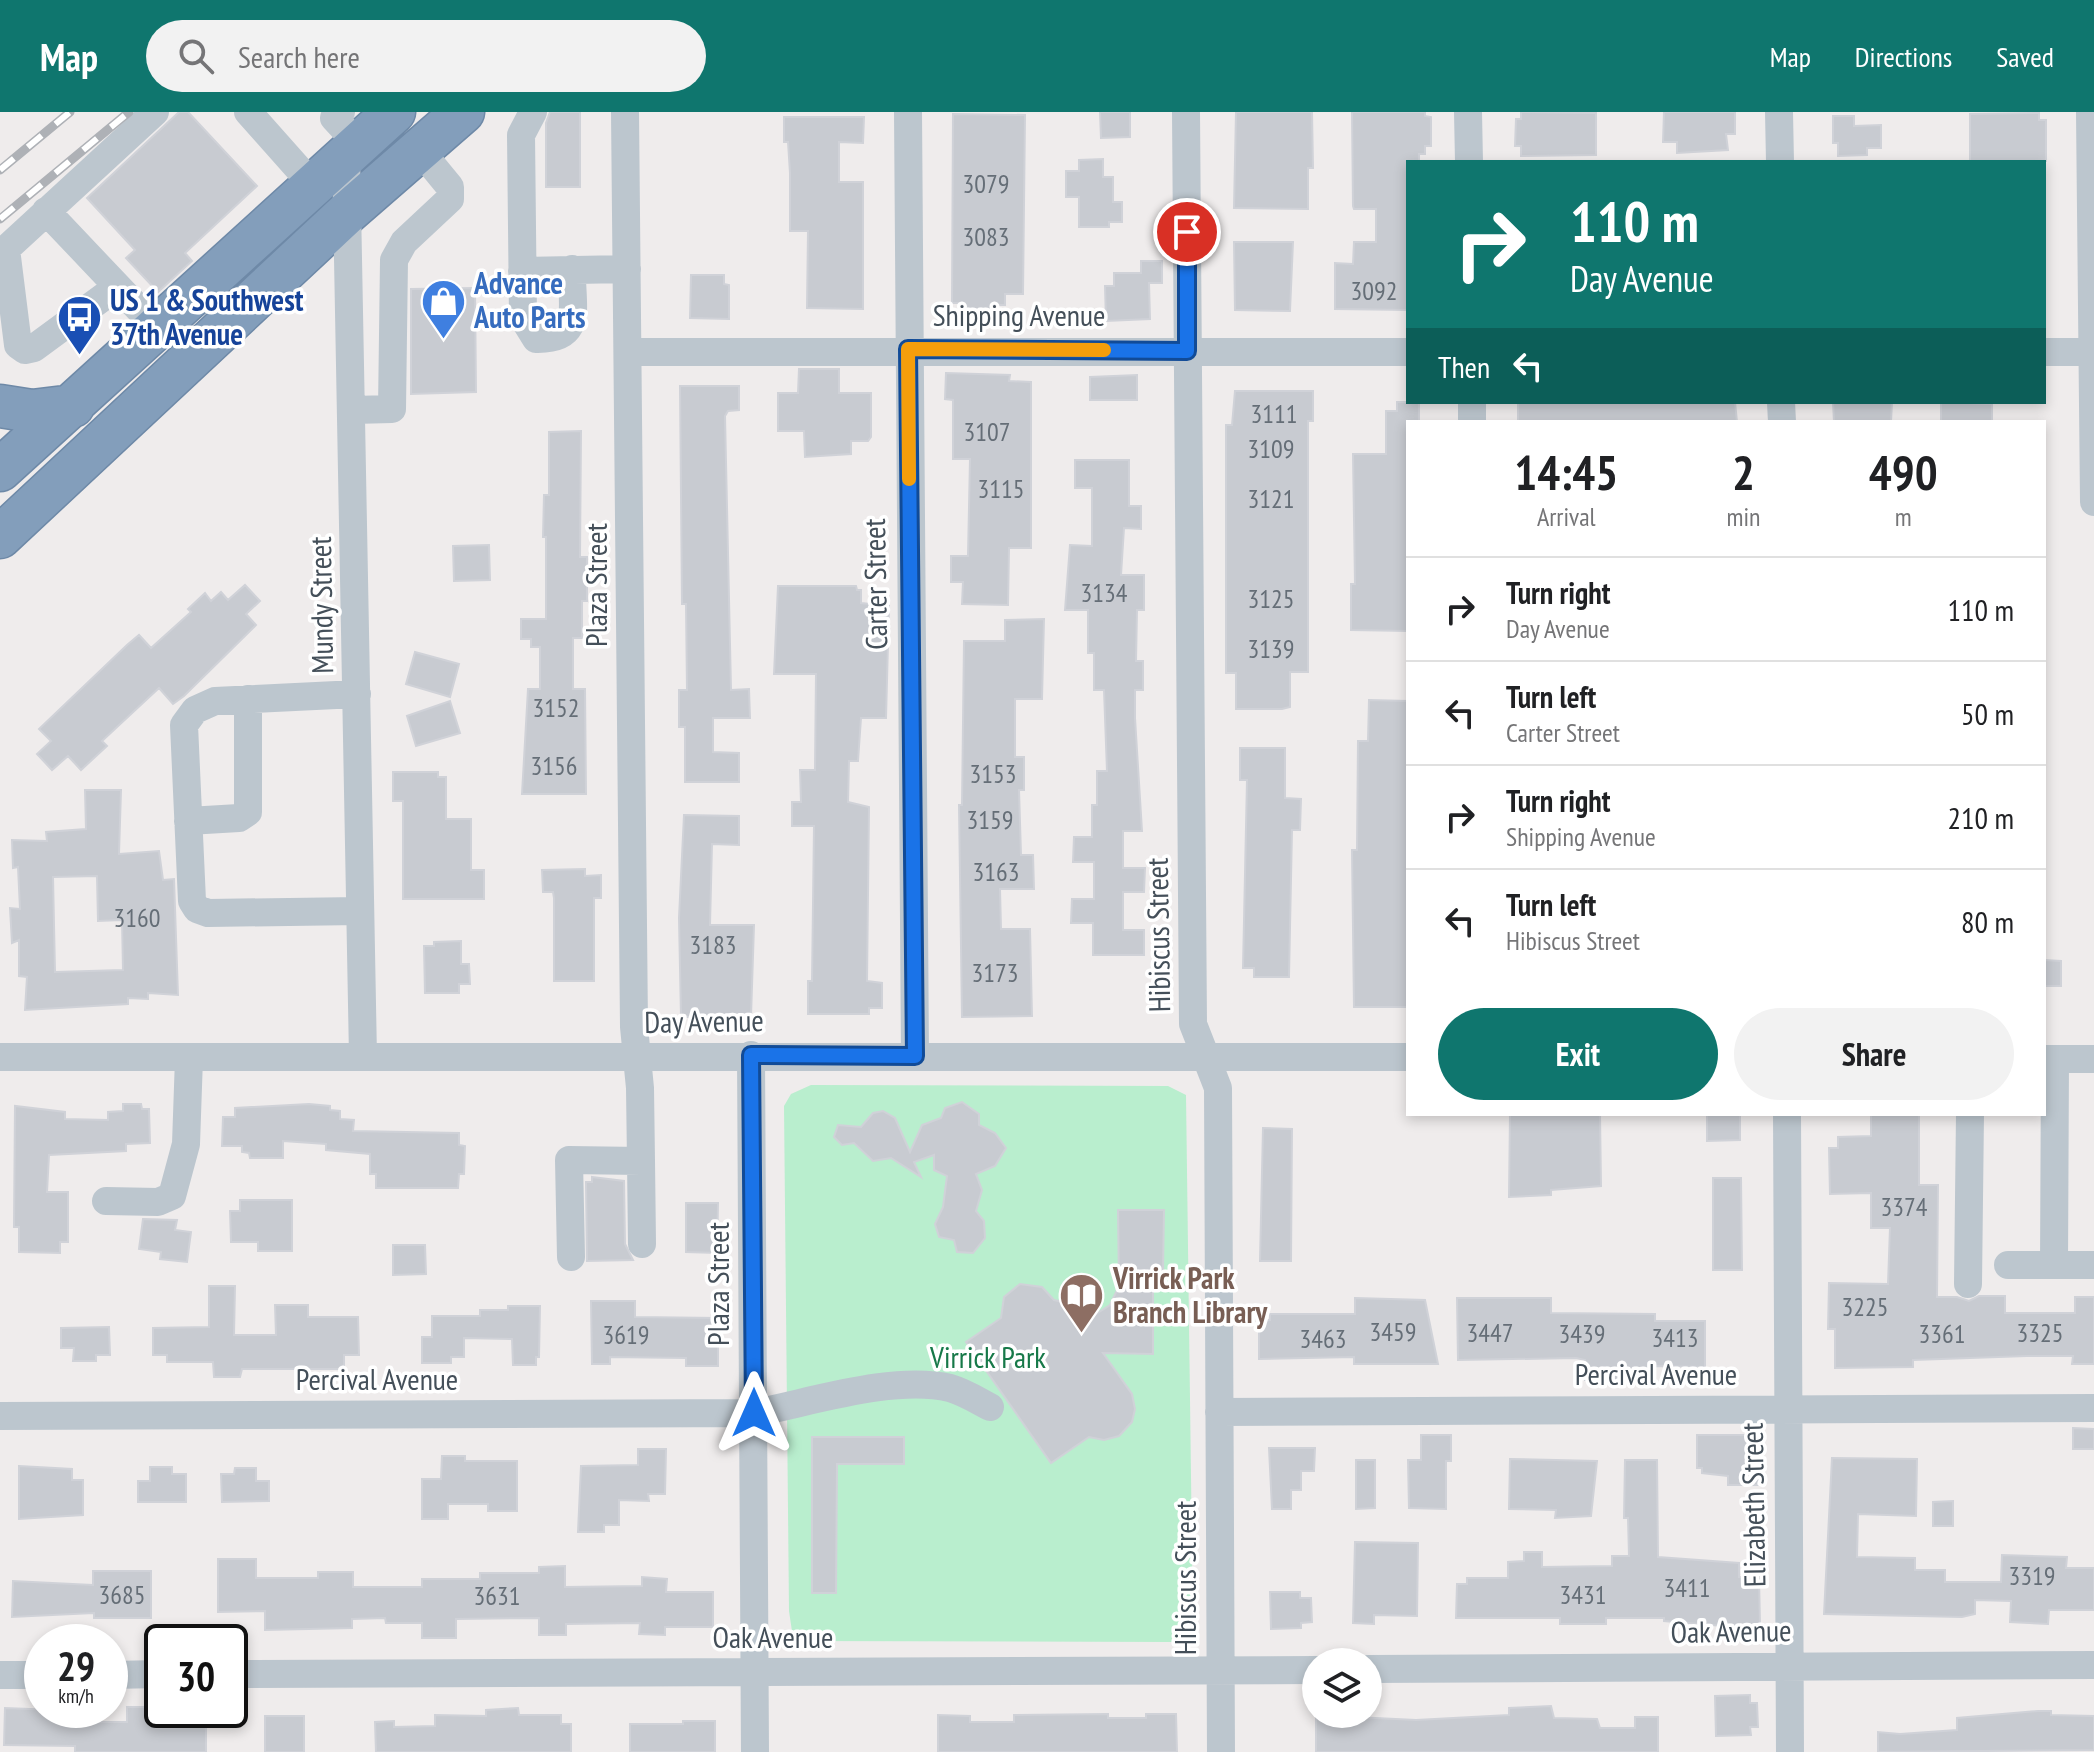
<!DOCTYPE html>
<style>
body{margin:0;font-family:"PT Sans Narrow",sans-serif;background:#f2f2f2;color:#202124;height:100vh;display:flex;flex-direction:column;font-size:30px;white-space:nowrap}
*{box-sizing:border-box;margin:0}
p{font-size:26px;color:#757577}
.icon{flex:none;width:44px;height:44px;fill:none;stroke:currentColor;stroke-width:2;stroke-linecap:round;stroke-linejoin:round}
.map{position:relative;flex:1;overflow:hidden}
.sheet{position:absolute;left:1406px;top:308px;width:640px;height:696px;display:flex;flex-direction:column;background:#fff;border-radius:0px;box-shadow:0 4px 12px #0003}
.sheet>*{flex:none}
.hud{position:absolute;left:1406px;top:48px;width:640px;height:244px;border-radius:0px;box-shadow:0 4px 12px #0003;background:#0f766e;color:#fff;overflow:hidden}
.fabs{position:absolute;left:1302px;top:1536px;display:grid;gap:16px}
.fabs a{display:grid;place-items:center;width:80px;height:80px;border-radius:50%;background:#fff;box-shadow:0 4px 12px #0003;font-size:40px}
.speed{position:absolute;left:24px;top:1512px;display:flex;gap:16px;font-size:40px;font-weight:700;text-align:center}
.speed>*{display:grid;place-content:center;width:104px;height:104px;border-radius:50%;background:#fff;box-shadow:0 4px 12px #0003;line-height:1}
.speed small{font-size:20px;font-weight:400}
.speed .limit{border:4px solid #111;border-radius:12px;background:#fff;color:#111}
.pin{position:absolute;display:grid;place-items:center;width:68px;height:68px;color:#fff;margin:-34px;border:4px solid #fff;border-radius:50%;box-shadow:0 2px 8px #0007}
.me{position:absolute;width:88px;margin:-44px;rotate:0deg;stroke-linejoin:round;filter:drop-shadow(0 0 6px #0008)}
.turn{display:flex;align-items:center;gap:28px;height:168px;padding:0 32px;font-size:36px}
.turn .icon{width:104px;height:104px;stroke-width:2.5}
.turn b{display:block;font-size:56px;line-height:68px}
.then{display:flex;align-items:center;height:76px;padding:0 32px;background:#0003;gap:16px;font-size:30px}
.eta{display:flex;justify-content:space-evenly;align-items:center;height:136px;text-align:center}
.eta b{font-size:48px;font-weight:600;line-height:56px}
.cta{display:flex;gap:16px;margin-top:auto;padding:16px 32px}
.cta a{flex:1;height:92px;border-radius:48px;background:#0f766e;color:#fff;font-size:32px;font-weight:600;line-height:92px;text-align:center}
.cta a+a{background:#f2f2f2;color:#202124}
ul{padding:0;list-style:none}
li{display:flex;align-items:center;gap:24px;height:104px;padding:0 32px;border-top:2px solid #e0e0e0}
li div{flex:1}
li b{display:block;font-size:30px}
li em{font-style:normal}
header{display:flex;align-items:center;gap:48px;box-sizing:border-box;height:112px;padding:0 40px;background:#0f766e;color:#fff}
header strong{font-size:38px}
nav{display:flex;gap:44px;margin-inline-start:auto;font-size:28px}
.search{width:560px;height:72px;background:#f2f2f2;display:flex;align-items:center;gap:20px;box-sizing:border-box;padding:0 28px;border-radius:44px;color:#757577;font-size:30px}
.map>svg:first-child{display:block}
.green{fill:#b9eece}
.building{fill:#c8cbd1;stroke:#d0d2d8;stroke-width:2;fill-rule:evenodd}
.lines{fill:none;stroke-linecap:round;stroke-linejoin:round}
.highway-casing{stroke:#6e89a7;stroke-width:45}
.minor{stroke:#bcc6ce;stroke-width:28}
.highway{stroke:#839ebb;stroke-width:42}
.rail-casing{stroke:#aeb1b6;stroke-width:9}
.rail{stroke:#fff;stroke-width:6;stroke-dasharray:18;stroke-linecap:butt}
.route-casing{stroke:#114b97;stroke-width:20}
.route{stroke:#1a73e8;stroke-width:14}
.slow{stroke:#f59e0b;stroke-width:14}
.labels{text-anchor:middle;stroke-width:7;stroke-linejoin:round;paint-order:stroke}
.number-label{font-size:26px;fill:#656e77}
.shop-label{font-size:30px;font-weight:bold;fill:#366cbe;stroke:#fff;text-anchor:start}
.transit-label{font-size:30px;font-weight:bold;fill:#164399;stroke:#fff;text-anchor:start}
.street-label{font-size:30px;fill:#444f59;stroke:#fff}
.education-label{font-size:30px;font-weight:bold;fill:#785e54;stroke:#fff;text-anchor:start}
.park-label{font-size:30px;fill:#177949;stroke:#fff}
</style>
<header>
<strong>Map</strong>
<div class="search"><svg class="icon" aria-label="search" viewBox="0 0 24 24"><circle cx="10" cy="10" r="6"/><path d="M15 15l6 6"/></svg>Search here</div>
<nav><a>Map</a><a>Directions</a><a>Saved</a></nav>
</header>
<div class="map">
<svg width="2094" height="1640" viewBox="0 0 2094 1640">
<rect width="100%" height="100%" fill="#efecec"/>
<path class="green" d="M811,973L1168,974L1186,983L1193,1515L1188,1525L1171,1530L798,1529L793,1526L789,1499L784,994L791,982Z"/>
<path class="building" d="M179,0H188L257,74L185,141L192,149L158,180L126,146L135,138L87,86Z
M550,0H580V75H546V11Z
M1100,0H1130V25L1101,26Z
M1236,0H1312L1313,56H1308V97L1234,96Z
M1352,0H1425V4L1431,5V34H1425V42H1419V50H1408V198L1335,197V151L1353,152L1354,130H1376V97H1354L1353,94Z
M1521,0L1596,1V43L1521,44V34H1515L1516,7H1521Z
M1664,0H1735V22H1726L1728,38L1677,41V30H1663Z
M2039,1V8H2046V49H1970V2Z
M953,2L1025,3L1023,182H1005V193H991V206H963V191H952Z
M1833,4H1854V14L1881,13V36H1867V43L1838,44V31H1833Z
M784,5H864L863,31L839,30V70H863V197L807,196L808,119H790V61L788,30H784Z
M1103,47V65H1113V90H1122V110H1109V115H1079V85H1066V59H1079V48Z
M1234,130H1293L1290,199L1235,198Z
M1141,149H1162V171H1149L1150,207L1106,209L1105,174H1114V161H1141Z
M691,163H724V172L729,173V207L690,206Z
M475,176L476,280L411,282V177Z
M799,257H839V281H871V325L868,329H851V342L805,345L804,319H778V281H798Z
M946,261L1010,263L1009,269L1031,270V436H1009L1008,493L962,492L963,470H951V444H968L970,347H953V288L945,287Z
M1137,263V288H1090V265Z
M680,274H739V298L728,299L725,304L731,578L749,577L750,606H713V640L739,641V670H685V615H679V578H687L686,492H682Z
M1235,279H1313V309H1308V560H1290V595L1282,597H1236V561H1226V313H1232Z
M1397,290H1419V310H1408V519L1351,518V472H1355L1353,342H1386V299H1397Z
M1518,290H1735L1737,310H1518Z
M1833,290H1892L1891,310H1834Z
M1941,290L1992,292V310H1941Z
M581,319L580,445H587V489H582V526H573V577H585L586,682H522L528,577H540V535H531V527H521V507H546V425H543L544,383H549V320Z
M1075,348H1129V394H1141V417L1124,416L1121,463H1144V498H1137L1136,549H1143V578H1135V606L1142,719H1123V756H1145L1144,780H1123V818H1144V843H1093V811H1071L1072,787H1094V750H1073L1074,725H1092V693H1097V659H1107L1104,578H1094V541H1088V498H1065L1070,433L1092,434V376H1075Z
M489,433L490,468L454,469L453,434Z
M245,473L260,489L246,502L256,513L184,584L173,592L159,576L102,629L107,634L81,658L68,644L52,658L37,642L51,629L39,617L127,533L139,523L151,536L191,500L188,497L205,481L211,489L221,480L228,488Z
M778,474H856L857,478H861V491L889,494L886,606H861L858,649H849L848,690L869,695L867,869L882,871V896H869V902H808V869H812L814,714H792V690H801L800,658H815L816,562H774Z
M1044,507L1042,587H1015V645H1024V678H1019L1021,743H1033L1034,777H1000L1001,817H1030L1032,904L962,905L959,693H962L964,529H1005V508Z
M415,540L459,552L450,585L406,572Z
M1369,588L1408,589V895H1354L1352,738H1357L1358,629H1368Z
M450,589L460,621L416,634L407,604Z
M1240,636H1285V686L1301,687L1300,718H1292L1289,865H1254V856H1243L1247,668H1240Z
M393,660H438V665H446V707H471V758H484V787H403V689H393Z
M85,678H121L119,742L159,739L163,768L174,767L178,883L148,881V887L128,886V892L25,898L27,865L19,864V828L12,831L10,796L20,797L18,755L13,756L12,728L47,729L46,720L86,717ZM97,764L98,809L122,808L123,858L55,860L53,765Z
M684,703L739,704V733L712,732L710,813H754L751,905H681L679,806Z
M585,757V764L601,763V786H594V869H554V786L553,780H543L542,758Z
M461,829V852H469L470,872H459V881H425L424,834H434V830Z
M2044,848L2061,849V874H2044Z
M962,990L979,1002V1013L995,1021L1006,1036L995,1054L976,1062L982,1078L976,1099L984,1109L985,1126L973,1141L957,1140L954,1128L939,1125L935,1112L943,1095L947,1064L934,1058V1043L914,1050L921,1065L891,1046L873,1049L854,1031L842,1033L834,1025L838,1013L861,1015L873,1001L883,999L895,1006L910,1040L922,1013L941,1006L945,996Z
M123,992H141L142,997H149L150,1031L126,1032V1039L49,1043L47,1080H68V1130H60V1141L19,1140V1115H14L15,994L65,1000V1007L108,1008V1000L123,999Z
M309,992L330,994V998L340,999V1007L354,1008L353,1019L459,1021V1033L465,1034L464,1062H459L458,1076H376V1062H370V1042L326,1038V1032L283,1029V1046H250L249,1041L242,1040V1034H222L223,1005H235V996Z
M1510,1002H1600L1601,1074L1551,1078V1083L1509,1085Z
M1707,1002H1740V1028L1707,1029Z
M1871,1002H1919V1073H1938L1937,1185H1957L1969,1189L1979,1184H2005V1201H2075V1185H2094V1252H2072L2073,1244H2027L1913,1248V1255L1835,1256V1217H1828L1829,1171L1888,1172L1890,1116H1871V1081L1830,1082L1829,1036H1838V1025L1871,1024Z
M1263,1016L1292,1017L1291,1149H1260Z
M592,1065L624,1069L625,1132L633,1148L587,1149L586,1070H592Z
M1713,1066H1741L1742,1158H1713Z
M240,1088H292V1139H258V1130H231L230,1099H240Z
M686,1091H718L717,1141L686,1140Z
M1118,1098H1164L1163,1160H1153V1242L1103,1241L1132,1282L1135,1297L1132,1310L1119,1324L1104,1328L1089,1325L1051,1351L966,1230L1001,1206L1004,1185L1020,1172L1042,1175L1054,1188L1068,1191L1082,1211L1110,1193L1119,1174Z
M143,1107L177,1108L175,1118L191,1120L187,1150L160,1147L161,1140L139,1137Z
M393,1133H425L426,1162L393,1163Z
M209,1174H235L234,1223H276L275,1193H308V1205H358L359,1243H344V1257H242L240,1265H214L213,1250H167V1243H153V1216L209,1215Z
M1355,1186L1425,1188L1438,1252H1354V1245L1259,1247V1208H1270V1202H1355Z
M1457,1186H1551V1201L1655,1202V1209H1705V1255L1648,1254V1273L1628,1272V1268H1585V1248L1576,1246L1458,1248Z
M591,1189H635V1205L718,1206V1254H686V1246L610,1245V1252H592Z
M508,1194H540L539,1245H536V1253H513L512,1227L464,1226V1245H451V1251H422V1225H432V1204H480V1198H508Z
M109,1215L110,1243H96V1249H73L74,1236H61V1216Z
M2073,1316L2094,1317V1337H2073Z
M1421,1323H1451V1349H1446V1397L1409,1396L1408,1348H1421Z
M1697,1323H1750V1328H1761V1373H1728V1364L1702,1361V1356H1697Z
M812,1325H904V1352H837L836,1481H812Z
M1269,1336H1315L1314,1359H1301V1378H1291V1397H1272Z
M638,1337H666L665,1382H648L649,1389L619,1388V1413H604V1420H578L581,1354L638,1353Z
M442,1344H465V1349H517V1399H488V1392H448V1407H422V1367H441Z
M1832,1346L1917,1347L1916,1404L1858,1402L1857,1445L1915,1446V1458H1945V1470H2001L2002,1443L2067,1445L2066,1456H2094V1498H2049L2048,1512L2010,1510L2011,1489L1975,1488V1502L1962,1505L1824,1502Z
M1510,1347L1597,1349L1591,1404L1555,1406L1556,1398L1509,1397Z
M1356,1348H1375V1396L1356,1397Z
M1625,1348H1657L1658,1445L1739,1451V1465H1759L1760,1513L1723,1514L1664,1509V1506H1606V1512H1560V1506H1456L1457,1472H1467V1466H1508V1450L1524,1449V1440H1542V1455L1612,1454V1444H1629L1628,1406H1624Z
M19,1354L72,1357V1368H83V1403L19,1407Z
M150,1355H172V1362H186V1390H138V1369H150Z
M235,1356H256V1369H269V1389L222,1390L221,1362H234Z
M1953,1389V1414H1933V1390Z
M1355,1430L1418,1431L1417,1504L1374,1503V1512L1353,1511Z
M218,1447H256V1466H318V1460H353V1475H422V1467H480V1461H539V1455L565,1454V1475L642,1474V1465L667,1467L666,1480H713V1515H665V1523L639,1522L640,1511L566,1512V1523H539V1506L456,1507V1526H422V1511H386L385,1506L352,1507V1516L265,1518V1499L218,1500Z
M93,1459H151V1506H94V1501L12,1505L13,1469L93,1473Z
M1270,1480H1300V1486H1311L1312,1510L1301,1511V1516L1271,1517Z
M1750,1583V1591H1757L1758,1615H1750L1751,1623L1716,1624L1715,1584Z
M1551,1594L1554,1606L1597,1607L1600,1616H1635V1605H1658V1640H1316V1603L1416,1608L1509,1603V1596Z
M127,1595H155L156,1616L206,1615V1640H75V1634L4,1633L5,1596L56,1598V1610H127Z
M518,1596L519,1603H561V1612H571V1640H376L375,1610L394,1609V1615L435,1614V1603L486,1604V1598Z
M2038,1599H2051V1603L2094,1604V1638L1878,1640V1620L1900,1622L1957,1618V1606Z
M1108,1602V1606H1146V1602H1176L1177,1640H938V1603L970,1604V1610H1014V1603Z
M265,1604H304V1640H265Z
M683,1609H715V1640H630V1612H683Z"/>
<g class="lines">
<defs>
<path id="highway" d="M0,294L32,299L73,294
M0,358L394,0
M0,425L348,100L463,0"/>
</defs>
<use href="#highway" class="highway-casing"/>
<path class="minor" d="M248,0L312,72
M341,0L334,6L357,31
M533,0L521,23L523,206L536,227C585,228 571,195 572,157
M908,0L915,944
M1186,0L1193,912L1218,976L1221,1640
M1468,0L1469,50
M1779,0L1780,50
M2090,0L2094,390
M346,40L363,945
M46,99L157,216
M522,159L627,157
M117,175L34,236L25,238L18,233L6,137L155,0
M629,240H1408
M2044,240H2094
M1472,290V310
M1781,290L1782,310
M353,298L392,297L394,148L404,130L450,87V75L418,36
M357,582L215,589L195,598L184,613L192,789L197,797L208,801L359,799
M188,709L239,706L248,700V587
M751,943L755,1640
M0,945H1408
M2044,947H2094
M1787,1002L1790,1640
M641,1049L642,1132
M106,1089L158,1090L172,1084L186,1032L189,946
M571,1145L569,1048L641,1049L640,976L634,915L625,0
M2008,1153H2094
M2054,1153L2055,947
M1968,1172L1970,1002
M1219,1300L2094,1296
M0,1304L754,1301C812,1290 893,1263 950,1276C964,1280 977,1288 990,1295
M1368,1557L2094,1553
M230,1562L1316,1558
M0,1563H42
M110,1563L162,1562"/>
<use href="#highway" class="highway"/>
<defs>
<path id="rail" d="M0,58L70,0
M0,107L129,0"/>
</defs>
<use href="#rail" class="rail-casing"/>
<use href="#rail" class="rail"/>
</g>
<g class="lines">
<defs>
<path id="route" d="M754,1301L751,943L915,944L908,237L1187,239V120"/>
</defs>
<use href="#route" class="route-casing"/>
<use href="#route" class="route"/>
<path class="slow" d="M909,367L908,237L1104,238"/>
</g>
<defs>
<symbol id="shop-pin" viewBox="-11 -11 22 30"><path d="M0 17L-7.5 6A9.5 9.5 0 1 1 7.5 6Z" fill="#3f7fe0" stroke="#fff"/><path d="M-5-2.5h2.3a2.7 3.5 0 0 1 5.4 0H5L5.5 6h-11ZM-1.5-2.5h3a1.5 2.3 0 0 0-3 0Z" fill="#fff"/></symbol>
<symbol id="bus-pin" viewBox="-11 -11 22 30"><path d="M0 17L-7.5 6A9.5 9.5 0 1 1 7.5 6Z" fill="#1a4fb4" stroke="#fff"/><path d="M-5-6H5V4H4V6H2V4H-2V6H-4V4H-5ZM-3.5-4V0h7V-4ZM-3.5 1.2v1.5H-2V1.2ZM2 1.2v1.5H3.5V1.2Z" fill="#fff"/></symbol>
<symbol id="library-pin" viewBox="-11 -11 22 30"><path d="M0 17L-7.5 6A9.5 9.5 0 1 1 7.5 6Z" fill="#8d6e63" stroke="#fff"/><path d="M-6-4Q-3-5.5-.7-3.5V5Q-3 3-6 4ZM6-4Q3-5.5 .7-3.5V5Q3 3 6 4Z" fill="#fff"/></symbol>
</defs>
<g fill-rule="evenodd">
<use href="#shop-pin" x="418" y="164" width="51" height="69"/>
<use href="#bus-pin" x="54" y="180" width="51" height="69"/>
<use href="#library-pin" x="1056" y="1158" width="51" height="69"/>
</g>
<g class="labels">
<g class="number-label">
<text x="986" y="81">3079</text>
<text x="986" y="134">3083</text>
<text x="1374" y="188">3092</text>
<text x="1274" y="311">3111</text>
<text x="987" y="329">3107</text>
<text x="1271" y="346">3109</text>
<text x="1001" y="386">3115</text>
<text x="1271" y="396">3121</text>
<text x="1104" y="490">3134</text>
<text x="1271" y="496">3125</text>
<text x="1271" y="546">3139</text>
<text x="556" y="605">3152</text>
<text x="554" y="663">3156</text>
<text x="993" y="671">3153</text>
<text x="990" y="717">3159</text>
<text x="996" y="769">3163</text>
<text x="137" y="815">3160</text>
<text x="713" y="842">3183</text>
<text x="995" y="870">3173</text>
<text x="1904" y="1104">3374</text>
<text x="1865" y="1204">3225</text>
<text x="1393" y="1229">3459</text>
<text x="1490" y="1230">3447</text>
<text x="2040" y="1230">3325</text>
<text x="1582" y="1231">3439</text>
<text x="1942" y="1231">3361</text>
<text x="626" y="1232">3619</text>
<text x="1675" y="1235">3413</text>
<text x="1323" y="1236">3463</text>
<text x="2032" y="1473">3319</text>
<text x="1687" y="1485">3411</text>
<text x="122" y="1492">3685</text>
<text x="1583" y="1492">3431</text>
<text x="497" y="1493">3631</text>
</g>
<g class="shop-label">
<text x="474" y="182">Advance<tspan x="474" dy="34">Auto Parts</tspan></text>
</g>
<g class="transit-label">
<text x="110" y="199">US 1 &amp; Southwest<tspan x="110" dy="34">37th Avenue</tspan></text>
</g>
<g class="street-label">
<text x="1019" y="214">Shipping Avenue</text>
<text transform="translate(876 472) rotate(-91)" y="10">Carter Street</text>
<text transform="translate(597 473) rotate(-90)" y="10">Plaza Street</text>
<text transform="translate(322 493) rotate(-91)" y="10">Mundy Street</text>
<text transform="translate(1159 823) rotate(-91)" y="10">Hibiscus Street</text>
<text transform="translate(704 910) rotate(-1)" y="10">Day Avenue</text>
<text transform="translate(719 1172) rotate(-90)" y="10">Plaza Street</text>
<text x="1656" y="1273">Percival Avenue</text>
<text x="377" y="1278">Percival Avenue</text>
<text transform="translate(1754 1393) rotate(-91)" y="10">Elizabeth Street</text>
<text transform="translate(1186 1466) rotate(-90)" y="10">Hibiscus Street</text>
<text transform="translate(1731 1520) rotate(-1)" y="10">Oak Avenue</text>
<text x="773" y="1536">Oak Avenue</text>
</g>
<g class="education-label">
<text x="1113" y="1177">Virrick Park<tspan x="1113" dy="34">Branch Library</tspan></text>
</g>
<g class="park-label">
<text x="988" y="1256">Virrick Park</text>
</g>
</g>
</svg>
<div class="fabs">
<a><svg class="icon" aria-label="layers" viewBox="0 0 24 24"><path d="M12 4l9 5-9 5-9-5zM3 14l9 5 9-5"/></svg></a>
</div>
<div class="speed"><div>29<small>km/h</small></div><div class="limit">30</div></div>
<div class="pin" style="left:1187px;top:120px;background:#d93025"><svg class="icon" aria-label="arrive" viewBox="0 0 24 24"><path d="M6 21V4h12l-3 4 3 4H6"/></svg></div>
<svg class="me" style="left:754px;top:1301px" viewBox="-20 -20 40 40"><path d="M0-17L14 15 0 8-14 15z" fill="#1a73e8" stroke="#fff" stroke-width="4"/></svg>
<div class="hud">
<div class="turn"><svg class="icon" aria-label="right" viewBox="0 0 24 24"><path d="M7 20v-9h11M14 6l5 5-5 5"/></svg><div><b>110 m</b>Day Avenue</div></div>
<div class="then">Then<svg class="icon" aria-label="left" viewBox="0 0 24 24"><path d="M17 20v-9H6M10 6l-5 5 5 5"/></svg></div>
</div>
<section class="sheet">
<div class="eta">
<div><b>14:45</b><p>Arrival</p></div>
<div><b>2</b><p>min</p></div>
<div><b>490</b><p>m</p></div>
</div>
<ul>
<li><svg class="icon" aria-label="right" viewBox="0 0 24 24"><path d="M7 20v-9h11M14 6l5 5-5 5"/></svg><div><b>Turn right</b><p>Day Avenue</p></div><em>110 m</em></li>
<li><svg class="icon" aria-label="left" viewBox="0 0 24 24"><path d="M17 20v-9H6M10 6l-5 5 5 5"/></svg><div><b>Turn left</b><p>Carter Street</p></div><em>50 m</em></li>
<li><svg class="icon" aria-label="right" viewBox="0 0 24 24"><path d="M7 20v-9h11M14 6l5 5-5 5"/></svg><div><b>Turn right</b><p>Shipping Avenue</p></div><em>210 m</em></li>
<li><svg class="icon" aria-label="left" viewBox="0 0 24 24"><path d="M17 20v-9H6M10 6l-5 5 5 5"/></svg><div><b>Turn left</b><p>Hibiscus Street</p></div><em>80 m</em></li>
</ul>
<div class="cta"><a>Exit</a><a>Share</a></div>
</section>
</div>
